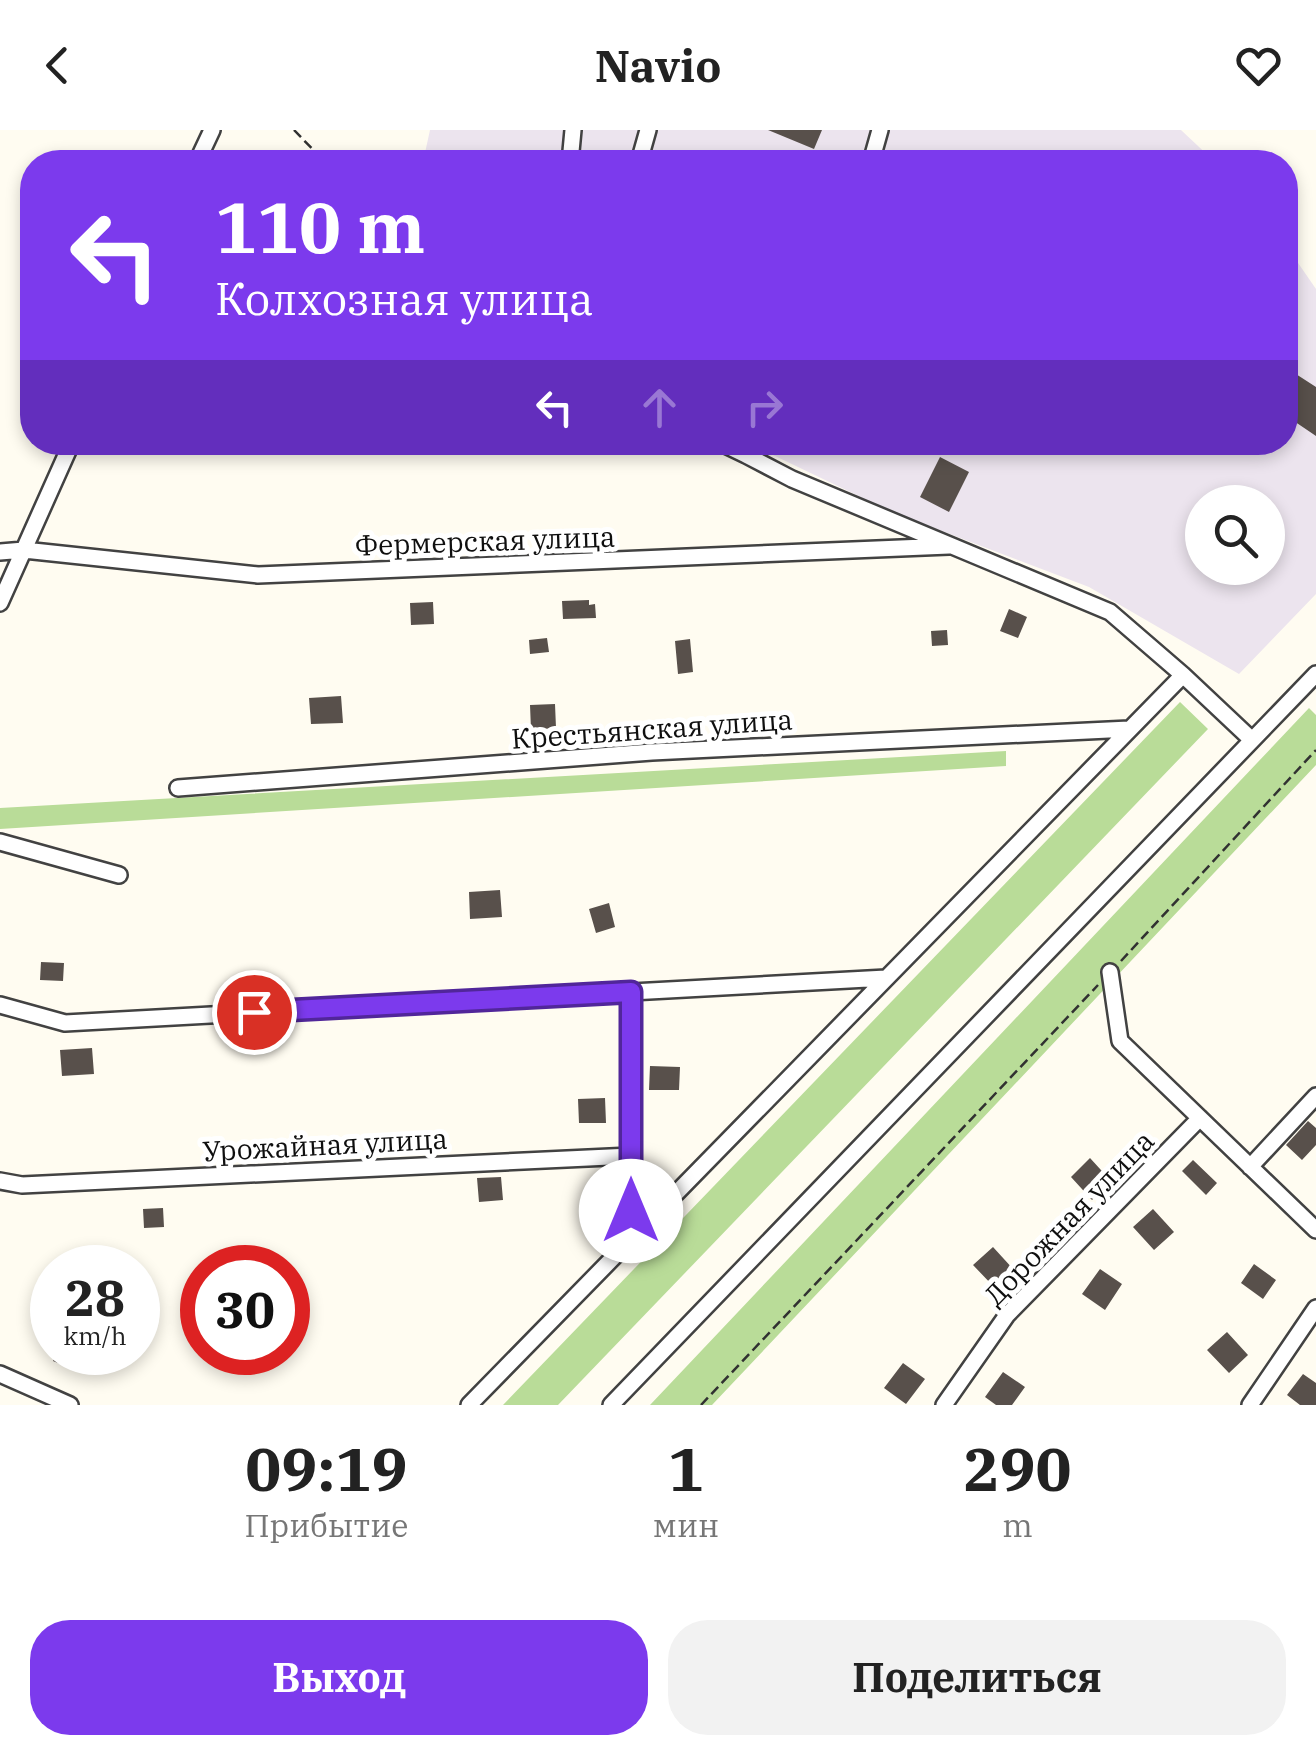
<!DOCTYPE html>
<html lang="ru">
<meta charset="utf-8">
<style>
body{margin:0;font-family:"IBM Plex Serif",serif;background:#f2f2f2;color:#222;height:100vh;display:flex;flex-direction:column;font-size:38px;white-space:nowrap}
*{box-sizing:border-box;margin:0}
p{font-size:32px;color:#767676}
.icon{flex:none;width:55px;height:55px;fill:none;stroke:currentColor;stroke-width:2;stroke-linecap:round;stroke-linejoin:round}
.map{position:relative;height:1275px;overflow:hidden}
.details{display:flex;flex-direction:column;background:#fff;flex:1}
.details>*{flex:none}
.banner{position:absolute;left:20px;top:20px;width:1278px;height:305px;border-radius:40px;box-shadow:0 5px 15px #0003;background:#7c3aed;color:#fff;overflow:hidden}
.tools{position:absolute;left:1185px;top:355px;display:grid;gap:20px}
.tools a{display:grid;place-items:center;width:100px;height:100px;border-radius:50%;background:#fff;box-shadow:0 5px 15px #0003;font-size:50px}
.speed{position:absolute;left:30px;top:1115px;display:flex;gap:20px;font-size:50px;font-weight:700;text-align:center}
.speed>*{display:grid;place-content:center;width:130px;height:130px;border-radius:50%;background:#fff;box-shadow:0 5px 15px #0003;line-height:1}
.speed small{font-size:25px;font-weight:400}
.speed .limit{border:15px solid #d22;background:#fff;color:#111}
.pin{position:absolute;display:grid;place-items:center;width:85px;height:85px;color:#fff;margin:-42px;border:5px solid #fff;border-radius:50%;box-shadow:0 2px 10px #0007}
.me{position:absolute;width:110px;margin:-55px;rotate:0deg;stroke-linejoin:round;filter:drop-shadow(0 0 8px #0008)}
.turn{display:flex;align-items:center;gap:35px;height:210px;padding:0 30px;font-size:45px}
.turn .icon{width:130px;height:130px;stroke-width:2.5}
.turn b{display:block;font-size:70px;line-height:85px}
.lanes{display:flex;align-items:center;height:95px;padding:0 30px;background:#0003;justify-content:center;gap:50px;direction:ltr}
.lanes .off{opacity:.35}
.eta{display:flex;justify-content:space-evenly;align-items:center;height:170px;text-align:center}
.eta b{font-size:60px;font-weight:700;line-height:70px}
.cta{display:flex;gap:20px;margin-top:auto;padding:20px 30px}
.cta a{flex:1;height:115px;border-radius:40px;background:#7c3aed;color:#fff;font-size:40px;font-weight:700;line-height:115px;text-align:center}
.cta a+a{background:#f2f2f2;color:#222}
header{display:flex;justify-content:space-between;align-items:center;height:130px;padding:0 30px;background:#fff;font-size:45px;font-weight:700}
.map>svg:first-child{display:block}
.industrial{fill:#ece4ee;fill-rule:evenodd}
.forest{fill:#b9dc98}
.building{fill:#58504b}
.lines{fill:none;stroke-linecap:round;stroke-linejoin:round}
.minor-casing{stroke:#424242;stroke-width:20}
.path{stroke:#313131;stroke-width:2.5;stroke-dasharray:10 5;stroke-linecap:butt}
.minor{stroke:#fff;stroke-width:15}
.route-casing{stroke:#51269a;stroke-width:25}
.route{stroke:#7c3aed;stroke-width:18}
.labels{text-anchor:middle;stroke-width:10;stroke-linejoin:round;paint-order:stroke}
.street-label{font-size:28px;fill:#0f0f0f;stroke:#fff}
</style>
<header><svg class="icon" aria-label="back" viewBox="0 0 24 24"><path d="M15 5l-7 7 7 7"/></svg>Navio<svg class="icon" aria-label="heart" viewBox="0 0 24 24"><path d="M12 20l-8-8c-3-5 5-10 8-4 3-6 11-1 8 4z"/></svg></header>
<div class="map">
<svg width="1316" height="1275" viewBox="0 0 1316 1275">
<rect width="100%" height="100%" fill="#fffcf1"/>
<path class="industrial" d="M430,0H1181L1215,32H423Z
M1285,114L1316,159V464L1239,544L1089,457L892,382L748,313L1285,312ZM1202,372H1268V438H1202Z"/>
<path class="forest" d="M1180,572L1208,599L558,1275H503Z
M1309,578L1316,585V635L712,1275H650Z
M1006,621V636L0,699V678Z"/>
<path class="building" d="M768,0H822L814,19Z
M1285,237L1316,257V306L1285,285Z
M940,327L969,342L949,382L920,367Z
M589,470V475L595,474L596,488L563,489L562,471Z
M433,472L434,494L411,495L410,473Z
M1009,479L1027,487L1018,508L1000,501Z
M947,500L948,515L932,516L931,501Z
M547,508L549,522L530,524L529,510Z
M690,509L693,542L678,544L675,511Z
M341,566L343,593L311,594L309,568Z
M555,574L556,598L531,600L530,575Z
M500,760L502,787L470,789L469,762Z
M609,773L615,797L596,803L589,779Z
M41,832L64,833L63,851L40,850Z
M92,918L94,944L62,946L60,920Z
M650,936L680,937L679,960H649Z
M605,968L606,993H579L578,969Z
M1308,991L1316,998V1015L1302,1030L1286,1015Z
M1090,1028L1111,1051L1092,1070L1071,1047Z
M1193,1030L1217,1053L1206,1065L1182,1041Z
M501,1047L503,1070L479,1072L477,1048Z
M163,1078L164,1097L144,1098L143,1079Z
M1153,1079L1174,1102L1154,1120L1133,1097Z
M993,1117L1014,1140L995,1158L973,1135Z
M1254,1134L1276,1150L1263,1169L1241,1153Z
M1100,1139L1122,1154L1105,1180L1082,1164Z
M1227,1202L1248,1225L1229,1243L1207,1220Z
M57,1222H83L75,1240L53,1231Z
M903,1233L925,1249L906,1274L884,1258Z
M1003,1242L1025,1257L1012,1275H996L985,1267Z
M1303,1244L1316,1253V1275H1300L1287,1265Z"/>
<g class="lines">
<defs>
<path id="minor" d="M197,32L212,0
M570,32L573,0
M639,32L648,0
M871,32L880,0
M719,312L746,325
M752,312L746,325L792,349L1110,482L1183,545L1252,610
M0,422L24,420L258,445L949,416
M0,473L72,312
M178,658L652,622L1129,599
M0,712L119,745
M1110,842L1120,911L1316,1100
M0,875L65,893L886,848
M1250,1037L1316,966
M0,1051L22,1055L631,1026
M631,1109V862
M0,1244L70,1275
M469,1275L1183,545
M611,1275L1316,544
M944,1275L1007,1185L1200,988
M1250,1275L1316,1178"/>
</defs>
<use href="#minor" class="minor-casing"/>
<path class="path" d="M294,0L325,32
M1121,831L1316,620
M701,1275L1098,855"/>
<use href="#minor" class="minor"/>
</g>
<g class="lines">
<defs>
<path id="route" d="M254,882L631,862V1081"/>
</defs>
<use href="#route" class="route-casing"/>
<use href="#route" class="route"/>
</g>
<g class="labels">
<g class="street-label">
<text transform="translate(485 411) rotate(-2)" y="10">Фермерская улица</text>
<text transform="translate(652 599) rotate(-4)" y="10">Крестьянская улица</text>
<text transform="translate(325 1015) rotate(-3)" y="10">Урожайная улица</text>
<text transform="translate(1069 1088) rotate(-46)" y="10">Дорожная улица</text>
</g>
</g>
</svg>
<div class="tools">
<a><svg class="icon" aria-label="search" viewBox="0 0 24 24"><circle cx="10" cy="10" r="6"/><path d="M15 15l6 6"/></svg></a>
</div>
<div class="speed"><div>28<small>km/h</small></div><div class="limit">30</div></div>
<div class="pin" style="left:254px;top:882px;background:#d93025"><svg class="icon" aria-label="arrive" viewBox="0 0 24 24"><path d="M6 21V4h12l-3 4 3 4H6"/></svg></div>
<svg class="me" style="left:631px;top:1081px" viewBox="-20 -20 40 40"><circle r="19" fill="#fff"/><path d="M0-13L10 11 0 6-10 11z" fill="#7c3aed"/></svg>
<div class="banner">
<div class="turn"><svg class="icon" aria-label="left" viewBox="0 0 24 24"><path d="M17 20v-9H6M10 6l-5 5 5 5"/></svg><div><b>110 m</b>Колхозная улица</div></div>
<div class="lanes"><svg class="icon" aria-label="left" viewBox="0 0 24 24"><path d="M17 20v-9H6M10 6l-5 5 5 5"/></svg><svg class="icon off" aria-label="ahead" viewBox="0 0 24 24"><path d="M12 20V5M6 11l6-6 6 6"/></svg><svg class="icon off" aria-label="right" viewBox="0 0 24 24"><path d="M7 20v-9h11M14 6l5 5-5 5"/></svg></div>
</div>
</div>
<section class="details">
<div class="eta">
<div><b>09:19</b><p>Прибытие</p></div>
<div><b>1</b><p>мин</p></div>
<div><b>290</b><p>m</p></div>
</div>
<div class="cta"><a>Выход</a><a>Поделиться</a></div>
</section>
